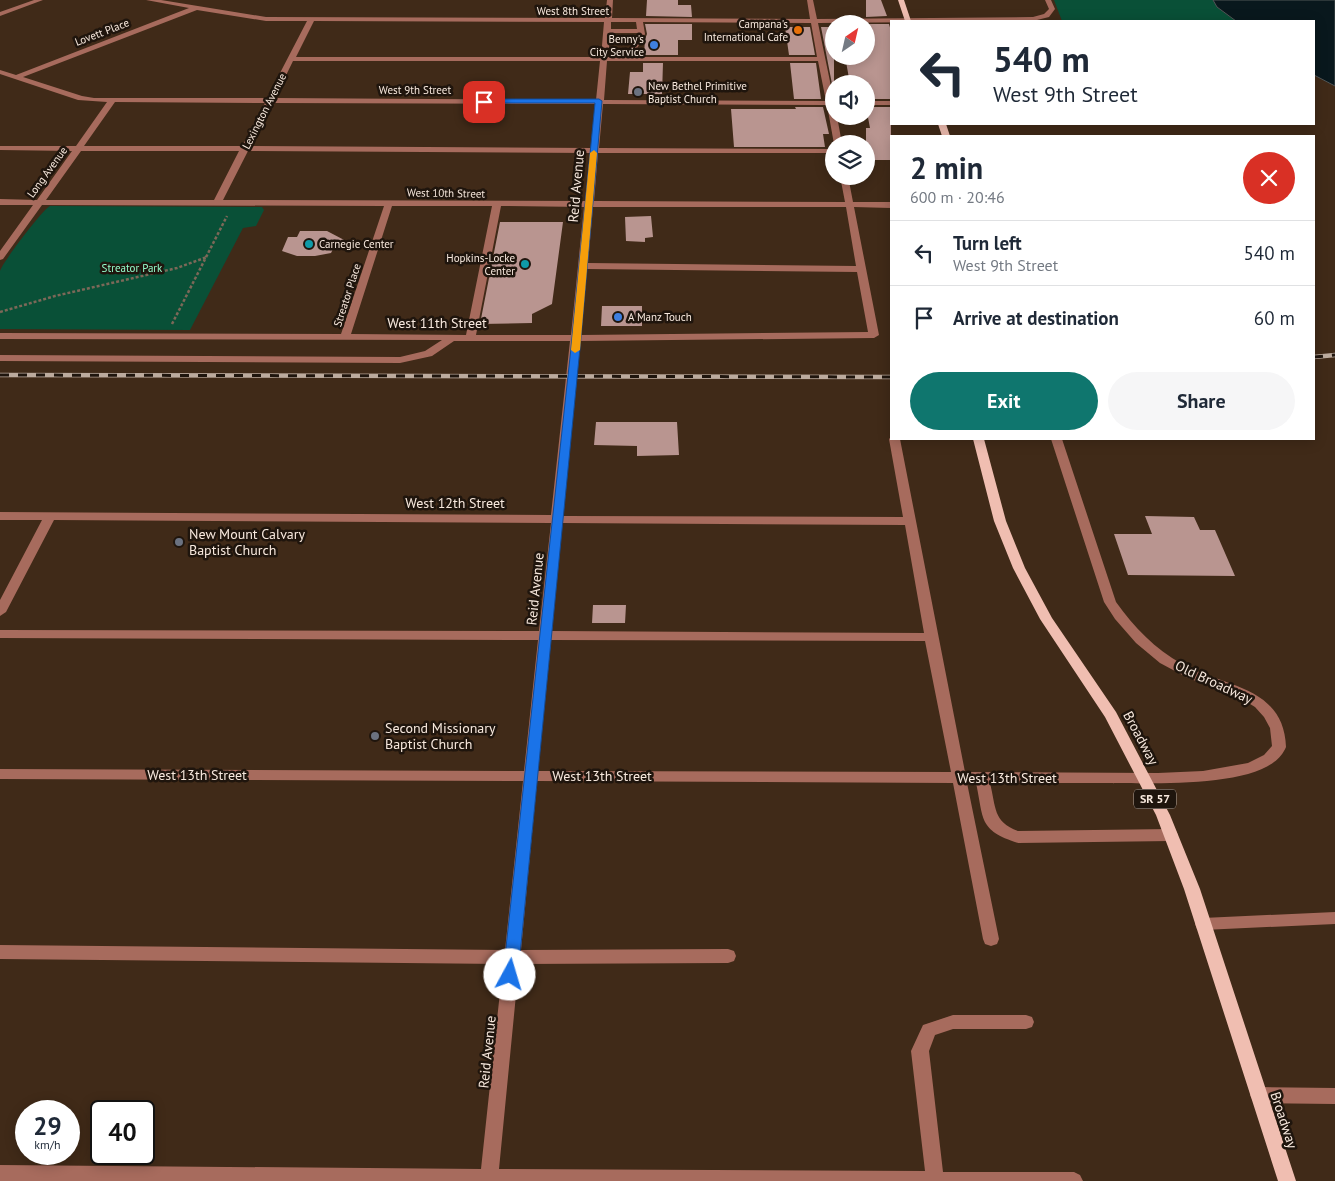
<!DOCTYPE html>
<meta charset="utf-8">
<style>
body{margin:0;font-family:"PT Sans",sans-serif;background:#f6f6f7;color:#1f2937;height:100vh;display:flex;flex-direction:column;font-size:19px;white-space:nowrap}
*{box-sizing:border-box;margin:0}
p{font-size:16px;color:#747a83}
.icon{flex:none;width:28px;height:28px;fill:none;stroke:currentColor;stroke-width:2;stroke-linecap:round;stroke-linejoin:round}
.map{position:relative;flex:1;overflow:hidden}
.drawer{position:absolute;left:890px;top:135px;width:425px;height:305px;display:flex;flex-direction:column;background:#fff;border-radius:0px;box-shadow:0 2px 12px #0003}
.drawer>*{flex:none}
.top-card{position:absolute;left:890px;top:20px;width:425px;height:105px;border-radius:0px;box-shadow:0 2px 12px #0003;background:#fff;color:#1f2937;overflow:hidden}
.needle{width:32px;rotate:34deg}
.fabs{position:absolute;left:825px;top:15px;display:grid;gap:10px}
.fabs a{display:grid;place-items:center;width:50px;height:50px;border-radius:50%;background:#fff;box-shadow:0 2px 12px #0003;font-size:25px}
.speed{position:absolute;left:15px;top:1100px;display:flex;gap:10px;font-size:25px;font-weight:700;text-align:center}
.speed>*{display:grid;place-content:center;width:65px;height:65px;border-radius:50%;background:#fff;box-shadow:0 2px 12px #0003;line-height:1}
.speed small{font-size:12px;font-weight:400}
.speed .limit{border:2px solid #111;border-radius:8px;background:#fff;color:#111}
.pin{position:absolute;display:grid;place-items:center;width:42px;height:42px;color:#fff;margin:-21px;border-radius:10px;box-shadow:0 2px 8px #0006}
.me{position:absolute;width:55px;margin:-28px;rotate:6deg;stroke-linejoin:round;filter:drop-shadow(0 0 4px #0008)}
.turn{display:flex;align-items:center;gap:18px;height:105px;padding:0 20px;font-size:22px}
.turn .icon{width:65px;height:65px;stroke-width:2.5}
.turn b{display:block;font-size:35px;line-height:42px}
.round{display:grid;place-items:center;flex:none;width:52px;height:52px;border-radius:26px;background:#f6f6f7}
.headline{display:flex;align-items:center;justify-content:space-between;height:85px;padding:0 20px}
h1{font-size:30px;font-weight:800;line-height:38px}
.action{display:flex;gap:10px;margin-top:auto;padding:10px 20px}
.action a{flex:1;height:58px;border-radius:30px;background:#0f766e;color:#fff;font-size:20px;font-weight:800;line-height:58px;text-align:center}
.action a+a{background:#f6f6f7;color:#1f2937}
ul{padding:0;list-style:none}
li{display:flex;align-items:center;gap:15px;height:65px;padding:0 20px;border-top:1px solid #e0e1e3}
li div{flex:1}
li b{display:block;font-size:19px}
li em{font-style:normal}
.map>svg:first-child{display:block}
.green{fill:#095037}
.water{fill:#09181d;stroke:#505657}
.building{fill:#b99590}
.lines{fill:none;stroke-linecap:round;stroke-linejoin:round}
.path{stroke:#7c6858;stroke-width:2.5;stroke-dasharray:3 2;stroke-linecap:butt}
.minor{fill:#a76b5d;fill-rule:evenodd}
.major{fill:#f0beb1;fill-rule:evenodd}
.rail-casing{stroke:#bcab9e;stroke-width:4.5}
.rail{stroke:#1f150d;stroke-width:3;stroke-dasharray:9;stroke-linecap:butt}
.route{fill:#1a73e8;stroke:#114b97}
.slow{fill:#f59e0b}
.food-dot{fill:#e8710a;stroke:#1f150d;stroke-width:2}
.shop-dot{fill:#3f7fe0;stroke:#1f150d;stroke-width:2}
.worship-dot{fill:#6b7280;stroke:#1f150d;stroke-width:2}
.culture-dot{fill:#0f9aa8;stroke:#1f150d;stroke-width:2}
.labels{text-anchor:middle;stroke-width:5;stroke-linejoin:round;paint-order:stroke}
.far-street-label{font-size:11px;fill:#f7e8dd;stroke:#1f150d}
.far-poi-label{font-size:11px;fill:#f7e8dd;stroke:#1f150d;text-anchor:end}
.far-park-label{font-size:11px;fill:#94fccc;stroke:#1f150d}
.shield{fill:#1f150d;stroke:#b6a99f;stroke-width:1}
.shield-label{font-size:12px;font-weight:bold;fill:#f7e8dd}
.street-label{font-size:14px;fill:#f7e8dd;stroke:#1f150d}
.poi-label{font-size:14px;fill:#f7e8dd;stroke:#1f150d;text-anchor:start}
</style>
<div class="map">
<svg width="1335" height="1181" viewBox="0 0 1335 1181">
<rect width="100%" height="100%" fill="#402a18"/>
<path class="green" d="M1054,0H1213L1217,7L1236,21H1062Z
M50,206L262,207L264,210L256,226L243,228L190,330L0,329C0,316 0,282 0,271C2,263 43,209 50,206Z"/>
<path class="water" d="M1213,0H1335V86L1314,75V21H1236L1217,7Z"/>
<path class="building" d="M647,0H678V5H691L692,17L646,16Z
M866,0H881L887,16L866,17Z
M645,24H692V40H678V55H644L645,39L647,34Z
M866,24H889L891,31V99H866V84H850L845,56H866Z
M785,27H810L815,55H789Z
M821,27H834V84H832Z
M643,63H663L662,94H628L630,72H643Z
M790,63H816L821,99H794Z
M795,107H823L829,134H823L825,147H734L731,109H796Z
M866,107H891V160H866V128H870Z
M651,216L653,237L645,238V242L626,241L625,217Z
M500,222H563L552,304L532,314V323L480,324Z
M300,231H327L348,242L334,247L331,253L315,256H297L282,251L288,237H297Z
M602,306H642V326H601Z
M596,422H677L679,455L637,456V446L594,445Z
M1145,516L1194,517L1200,530H1215L1235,576L1128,575L1114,534H1152Z
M593,605H626L625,623H592Z"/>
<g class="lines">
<path class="path" d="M0,312L55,296L177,268L207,257
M172,324L227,216"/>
<path class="minor" d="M34,0H43L0,16V12Z
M146,0H161L266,17L605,18L607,0H613L612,18L810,19L807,0H813L817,19L1033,17L1044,14L1049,9L1045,0H1051L1055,9L1049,17L1033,21L818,23L834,101V116H837L842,144H834L827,105L603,104L599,148L834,149V153H598L594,201L845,202L840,176H848L853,202H891V208L854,207L879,335L874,338L580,341L563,516L903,517L889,439L891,437V439H900L965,772L1158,773L1203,771L1248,763L1264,755L1272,746L1270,728L1264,717L1255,707L1237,696L1188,678L1160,663L1136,643L1115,619L1104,602L1051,439H1062L1116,602C1134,627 1155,649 1182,664C1224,687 1284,686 1286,747C1284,752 1279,759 1274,762C1242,788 1139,783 1098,783C1062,783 1026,783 990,783C996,807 993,822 1018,831L1171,829L1176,831L1178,835L1176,839L1171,841L1018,843C978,830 984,819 976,783H967L999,939L997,944L991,946L985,944L983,939L953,783L537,781L521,950L728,949L734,951L736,956L734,961L728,963L519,964L499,1169L925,1171L911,1051L923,1025L953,1015H1026L1032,1017L1034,1022L1032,1027L1026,1029H953L935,1035L929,1051L943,1172H1074L1080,1175L1083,1181H0V1165L481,1169L503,964L0,959V945L505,950L523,781L0,779V769L524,771L538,640L0,638V630L539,631L551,523L54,520L6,612L0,616V600L42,520H0V512L551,515L570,341H454L432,356L400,363L0,361V355L400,357L425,351L442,340L0,339V333L341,334L384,206L42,205L3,259L0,260V251L33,205H0V199L37,200L72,151L0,150V146H76L107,102L78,100L0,74V70L16,75L189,8ZM197,10L266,21H307L267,98H94L82,96L23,77ZM314,21L604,22L601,57H296ZM611,22H636L637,29H611ZM643,22L811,23L817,57H608V52H635L645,34ZM610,33H637V34L630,48H609ZM293,61H600L596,100L275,98ZM607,61H818L826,101L604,100ZM115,102L265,103L242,146H84ZM272,103L595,104L591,148L250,146ZM81,151H239L214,200H46ZM248,151L590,153L585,201L223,200ZM392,206H492L466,335L351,334ZM501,206L584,207L571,335H476ZM593,207H846L856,266L588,263ZM587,269L857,272L868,332L581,335ZM562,523L905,525L924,633L552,631ZM551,640L925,641L951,772L538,771Z
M866,101H891V105H866Z
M1335,912V924L1203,930L1197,929L1195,924L1197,919L1203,918Z
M1259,1087L1335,1088V1104L1259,1103L1253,1101L1250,1095L1253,1089Z"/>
<path class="major" d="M898,0H904L911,21H905Z
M938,124H946L950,136H942Z
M973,439H984L1006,521L1025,568L1052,618L1116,712L1170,815L1200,889L1296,1181H1278L1184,889L1156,815L1105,717L1040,619L1013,568L994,521Z"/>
<defs>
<path id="rail" d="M1314,357L1335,355
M0,375L891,377"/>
</defs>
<use href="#rail" class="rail-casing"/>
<use href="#rail" class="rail"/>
</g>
<path class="route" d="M484,99H599L602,101L580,348L518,975L516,980L510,981L505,980L503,975L571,348L595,103H482V100Z"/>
<path class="slow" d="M594,150L597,153L580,350L575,353L571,350L590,153Z"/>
<circle class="food-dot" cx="798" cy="30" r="5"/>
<g class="shop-dot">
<circle cx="654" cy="45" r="5"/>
<circle cx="618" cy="317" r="5"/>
</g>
<g class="worship-dot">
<circle cx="638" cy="92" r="5"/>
<circle cx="179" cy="542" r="5"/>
<circle cx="375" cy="736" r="5"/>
</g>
<g class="culture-dot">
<circle cx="309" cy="244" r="5"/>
<circle cx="525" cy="264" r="5"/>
</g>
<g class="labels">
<g class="far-street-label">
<text x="573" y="15">West 8th Street</text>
<text transform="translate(102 32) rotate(-21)" y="4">Lovett Place</text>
<text x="415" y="94">West 9th Street</text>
<text transform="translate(264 111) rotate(-63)" y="4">Lexington Avenue</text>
<text transform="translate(47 172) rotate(-54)" y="4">Long Avenue</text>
<text transform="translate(446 193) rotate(1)" y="4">West 10th Street</text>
<text transform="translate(347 295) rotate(-72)" y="4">Streator Place</text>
</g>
<g class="far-poi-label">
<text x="788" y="28">Campana's<tspan x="788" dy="13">International Cafe</tspan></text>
<text x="644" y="43">Benny's<tspan x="644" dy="13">City Service</tspan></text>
<text x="648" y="90" text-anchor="start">New Bethel Primitive<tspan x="648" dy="13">Baptist Church</tspan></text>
<text x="319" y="248" text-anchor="start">Carnegie Center</text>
<text x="515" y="262">Hopkins-Locke<tspan x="515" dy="13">Center</tspan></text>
<text x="628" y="321" text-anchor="start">A Manz Touch</text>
</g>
<g class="far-park-label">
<text x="132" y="272">Streator Park</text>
</g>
<rect class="shield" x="1134" y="789.5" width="42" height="19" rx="4"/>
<g class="shield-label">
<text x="1155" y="803">SR 57</text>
</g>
<g class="street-label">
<text transform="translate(576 186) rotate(-85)" y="5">Reid Avenue</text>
<text x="437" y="328">West 11th Street</text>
<text x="455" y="508">West 12th Street</text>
<text transform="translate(535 589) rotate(-84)" y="5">Reid Avenue</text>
<text transform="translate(1214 682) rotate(25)" y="5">Old Broadway</text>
<text transform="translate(1141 738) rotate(62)" y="5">Broadway</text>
<text x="197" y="780">West 13th Street</text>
<text x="602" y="781">West 13th Street</text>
<text x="1007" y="783">West 13th Street</text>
<text transform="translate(487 1052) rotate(-84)" y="5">Reid Avenue</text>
<text transform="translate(1284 1120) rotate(72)" y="5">Broadway</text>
</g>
<g class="poi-label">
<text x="189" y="539">New Mount Calvary<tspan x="189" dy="16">Baptist Church</tspan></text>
<text x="385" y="733">Second Missionary<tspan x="385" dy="16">Baptist Church</tspan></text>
</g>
</g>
</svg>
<div class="fabs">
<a><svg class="needle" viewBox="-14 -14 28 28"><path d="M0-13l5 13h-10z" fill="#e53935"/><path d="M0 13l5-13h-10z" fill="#747a83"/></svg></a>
<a><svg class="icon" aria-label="sound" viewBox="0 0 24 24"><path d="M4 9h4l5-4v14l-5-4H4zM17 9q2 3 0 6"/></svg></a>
<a><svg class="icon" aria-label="layers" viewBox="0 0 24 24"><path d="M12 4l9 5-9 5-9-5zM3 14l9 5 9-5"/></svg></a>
</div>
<div class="speed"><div>29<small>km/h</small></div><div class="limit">40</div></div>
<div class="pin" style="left:484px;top:102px;background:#d93025"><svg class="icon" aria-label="arrive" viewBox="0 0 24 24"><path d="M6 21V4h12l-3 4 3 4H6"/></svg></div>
<svg class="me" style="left:510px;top:975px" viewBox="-20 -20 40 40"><circle r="19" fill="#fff"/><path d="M0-13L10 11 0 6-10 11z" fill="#1a73e8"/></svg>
<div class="top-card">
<div class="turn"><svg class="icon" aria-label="left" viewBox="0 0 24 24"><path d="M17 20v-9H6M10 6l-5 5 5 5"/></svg><div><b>540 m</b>West 9th Street</div></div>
</div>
<section class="drawer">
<div class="headline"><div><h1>2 min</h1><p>600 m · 20:46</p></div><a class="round" style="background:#d93025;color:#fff"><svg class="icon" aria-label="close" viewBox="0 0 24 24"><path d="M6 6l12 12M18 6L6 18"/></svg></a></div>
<ul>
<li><svg class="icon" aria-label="left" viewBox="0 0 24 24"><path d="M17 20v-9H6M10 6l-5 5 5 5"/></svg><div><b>Turn left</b><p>West 9th Street</p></div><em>540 m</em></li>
<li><svg class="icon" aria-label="arrive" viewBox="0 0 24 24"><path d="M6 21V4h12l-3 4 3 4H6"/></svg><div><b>Arrive at destination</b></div><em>60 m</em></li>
</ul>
<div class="action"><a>Exit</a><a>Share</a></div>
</section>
</div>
